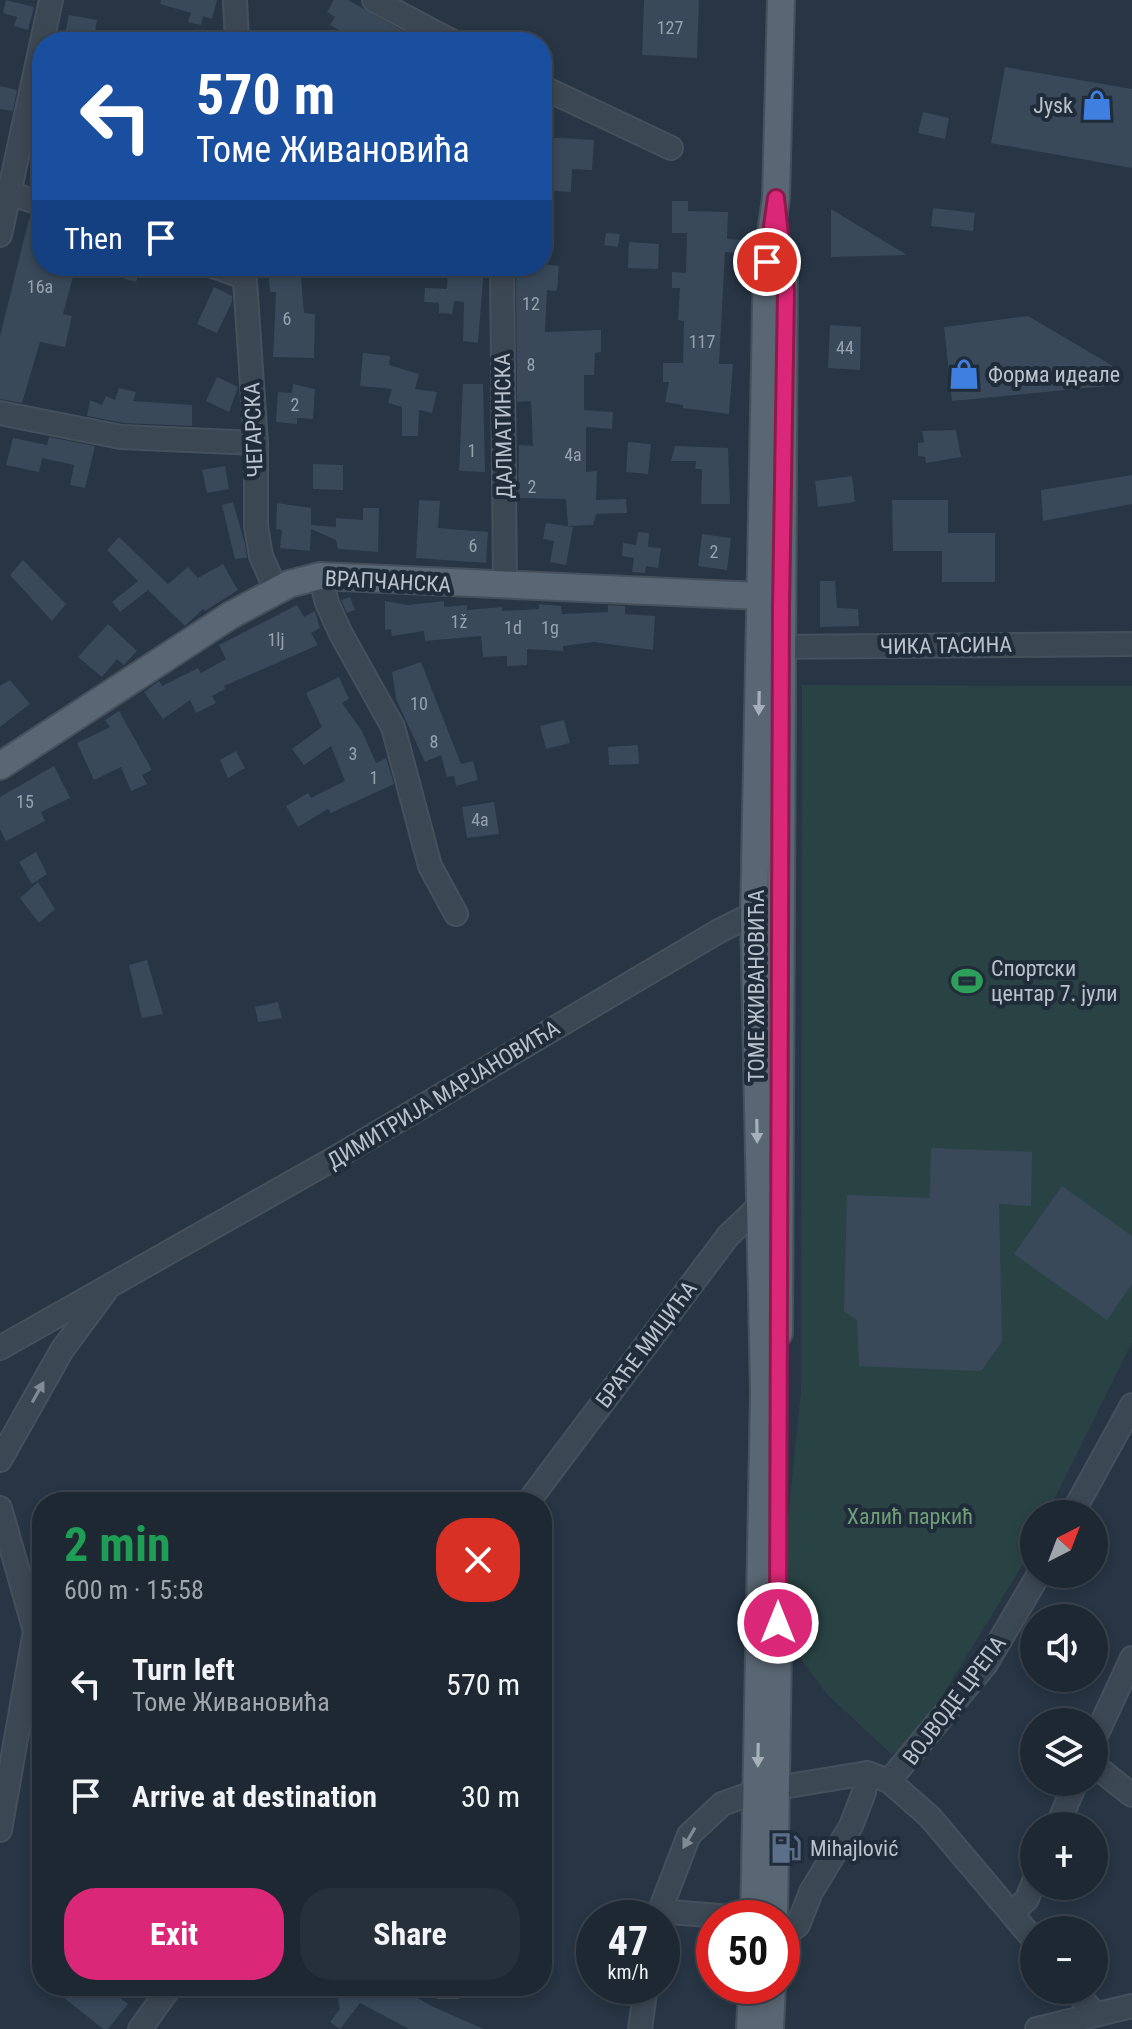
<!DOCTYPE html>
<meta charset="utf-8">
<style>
body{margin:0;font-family:"Roboto Condensed",sans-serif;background:#25303b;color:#f1f3f6;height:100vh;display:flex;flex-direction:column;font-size:30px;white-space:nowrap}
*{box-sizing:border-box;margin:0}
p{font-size:26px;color:#a0a6ac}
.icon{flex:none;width:44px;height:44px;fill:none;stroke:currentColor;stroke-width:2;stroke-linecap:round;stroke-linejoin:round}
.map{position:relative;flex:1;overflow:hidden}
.sheet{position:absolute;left:32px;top:1492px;width:520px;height:504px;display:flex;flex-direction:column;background:#1d2833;border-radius:32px;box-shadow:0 4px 12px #0003,0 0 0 2px #3b444e}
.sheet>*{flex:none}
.hud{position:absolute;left:32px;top:32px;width:520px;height:244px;border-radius:32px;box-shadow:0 4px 12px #0003,0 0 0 2px #3b444e;background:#1a4fa0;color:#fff;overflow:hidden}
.needle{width:52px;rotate:42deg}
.tools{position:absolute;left:1020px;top:1500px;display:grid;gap:16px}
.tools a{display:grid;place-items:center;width:88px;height:88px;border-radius:50%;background:#1d2833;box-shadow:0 4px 12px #0003,0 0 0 2px #3b444e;font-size:40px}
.speed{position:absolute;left:576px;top:1900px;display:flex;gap:16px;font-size:40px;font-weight:700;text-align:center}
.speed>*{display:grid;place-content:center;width:104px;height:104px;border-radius:50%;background:#1d2833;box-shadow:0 4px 12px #0003,0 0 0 2px #3b444e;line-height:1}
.speed small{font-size:20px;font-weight:400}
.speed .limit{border:12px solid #d22;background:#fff;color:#111}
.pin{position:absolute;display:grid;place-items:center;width:68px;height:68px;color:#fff;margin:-34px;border:4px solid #fff;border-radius:50%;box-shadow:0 2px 8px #0007}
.me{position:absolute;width:88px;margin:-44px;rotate:0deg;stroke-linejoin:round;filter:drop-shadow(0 0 6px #0008)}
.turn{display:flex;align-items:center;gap:28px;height:168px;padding:0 32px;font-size:36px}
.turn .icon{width:104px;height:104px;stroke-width:2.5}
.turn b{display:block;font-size:56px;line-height:68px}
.then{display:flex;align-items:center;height:76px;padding:0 32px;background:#0003;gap:16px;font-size:30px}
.round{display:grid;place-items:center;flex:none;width:84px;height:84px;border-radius:32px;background:#25303b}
.head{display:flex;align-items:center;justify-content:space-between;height:136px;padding:0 32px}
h1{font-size:48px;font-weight:700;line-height:60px;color:#1e9e55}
.action{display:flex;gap:16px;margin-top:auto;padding:16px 32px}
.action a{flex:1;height:92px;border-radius:32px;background:#db2777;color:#fff;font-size:32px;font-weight:700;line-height:92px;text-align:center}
.action a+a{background:#25303b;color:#f1f3f6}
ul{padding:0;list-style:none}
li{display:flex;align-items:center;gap:24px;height:112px;padding:0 32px}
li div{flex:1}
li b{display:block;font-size:30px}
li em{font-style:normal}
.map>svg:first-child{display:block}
.green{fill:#294344}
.building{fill:#39495a}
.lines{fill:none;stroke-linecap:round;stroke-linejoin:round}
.minor-casing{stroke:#45505c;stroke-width:26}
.major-casing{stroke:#45505c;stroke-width:30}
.minor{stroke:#3b4753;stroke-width:22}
.major{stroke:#596673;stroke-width:26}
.oneway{fill:#a6b0bb}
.oneway2{fill:#808b96}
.route-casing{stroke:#8e194d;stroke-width:20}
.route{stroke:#db2777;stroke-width:14}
.labels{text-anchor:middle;stroke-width:8;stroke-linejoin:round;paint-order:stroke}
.number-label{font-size:18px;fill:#97a2ae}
.poi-label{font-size:22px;fill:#b9c2cd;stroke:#202c39;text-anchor:start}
.street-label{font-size:22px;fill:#b9c2cd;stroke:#202c39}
.park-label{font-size:22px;fill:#6f9e77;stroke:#202c39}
</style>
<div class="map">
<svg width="1132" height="2029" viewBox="0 0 1132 2029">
<rect width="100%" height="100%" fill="#273544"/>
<path class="green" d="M802,685L1132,686V1342L1047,1514H1034V1541L1023,1564L911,1747L891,1754L827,1694L777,1627L801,1391Z"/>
<path class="building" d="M6,0L34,7L28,30L14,26L17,17L3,13Z
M161,0H217L212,19L203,16L201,25L188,22L191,13L160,4Z
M334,0H348L423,42H346L350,36L330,25L335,17L327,12Z
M644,0H699L697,58L642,55Z
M69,15L97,20L93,42H63Z
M1005,67L1132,89V168L991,143Z
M0,86L17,90L13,111L0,109Z
M923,112L949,118L945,139L918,133Z
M542,137L594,140L592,170L572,169L571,192L542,190Z
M672,201H688V211L728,212L727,239L744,240L743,254L725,252L719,364H733L729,414L683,408V405L665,402L669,382H663V363H683L684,321L678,320L680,288H672V272L686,273L687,233H672Z
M933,208L975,213L973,231L931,226Z
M831,209L907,255L831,257Z
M29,219L42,223L38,245L42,246V266L75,269L63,314L72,316L65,347L40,342L22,403L0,399V336Z
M606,233L620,234L618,247L604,245Z
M629,242L659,244L658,269L628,268Z
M542,264L559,266L557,291L547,290L545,332L601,330V352L595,353L594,375H584V410L613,412L612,429L586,427V472L597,471L596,500L626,499L627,513L596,514L593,525L568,526L566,499L518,498L519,445L533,446L531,401L517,402L516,276L517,267L539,269Z
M95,266H141L136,282L94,269Z
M268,266H300L304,313L315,314L314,358L273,357L276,292H270Z
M448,266H484L478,343L463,341L464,302L454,301L452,314L439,313V303L424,302L425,288L447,289Z
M214,287L232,296V302L217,333L197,324Z
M1028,316L1113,366L1118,385L952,401L944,327Z
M830,325L861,327L860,370L828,368Z
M363,353L390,356L389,365L419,374L415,389L437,392L432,413L419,410L418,436H402V407L388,403L392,389L360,386Z
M217,377L238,387L229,412L206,401Z
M293,384L315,389L313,419L297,418V424L276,422L278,392L292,393Z
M463,384H483L485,472L459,471Z
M119,388L136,392L133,401L192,405V426L123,423L87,416L90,400L102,405L106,396L115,400Z
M956,430L961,457L926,463L925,457L918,456V443L924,442L922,431Z
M49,437L95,446L85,488L70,485L74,465L42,458L39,472L6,465L13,438L47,445Z
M628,442L651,444L648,474L626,472Z
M675,446L728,448L730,504H701L702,469H695L696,461H671Z
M313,464L343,465V490L313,489Z
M225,466L229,489L207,493L202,470Z
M1132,475V504L1043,521L1041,490Z
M852,476L855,502L818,507L815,481Z
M419,500L440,501L438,528L488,532L486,563L416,558Z
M892,500H948V533H995V582H942V551H893Z
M233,502L245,544L247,558L235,559L222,505Z
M277,503L311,508V525L336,527V518L363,520V508H379L378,552L338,549L336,540L311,529L310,551L280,548L282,530L276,529Z
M546,523L573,527L566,565L550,562L554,541L543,539Z
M638,532L649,533L648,547L661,548L658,568L646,566L645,573L632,572L634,558L622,556L623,543L636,545Z
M702,534L731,538L727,570L698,566Z
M119,537L168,584L188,567L198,578L223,564L238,590L205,611L203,609L185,626L148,590L120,612L112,602L138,581L107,550Z
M23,560L66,604L52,621L10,575Z
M820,581H835L837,608L858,609L859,626L820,627Z
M350,597L355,610L347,613L341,600Z
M385,601L408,605L444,601V607L467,605V610L502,607V611L539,609V604L561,606L562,614L608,612V605L625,606V614L655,616L653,650L594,642L563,646V651L527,649V665L507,666V656L483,657L481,636L425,641L424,631L392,636L391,629L385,630Z
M297,605L304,617L315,611L320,628L311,633L318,645L224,686L225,689L212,696L216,703L196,713L190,700L163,719L144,692L159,681L162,686L198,668L201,673L226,659L219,645Z
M108,624L137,651L124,665L117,659L102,677L78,657Z
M421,662L461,764L473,761L478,780L456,786L454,776L447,777L441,755L425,762L396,699L392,672Z
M339,677L349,699L342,703L362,731L376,763L386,758L394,784L331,813L328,809L298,827L286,806L308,793L311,798L345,781L331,746L304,765L292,749L322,727L306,693Z
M10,680L30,704L0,727V686Z
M119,711L152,770L142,775L147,784L131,791L121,767L94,780L77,743L110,727L105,720Z
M564,720L570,743L546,749L540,726Z
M638,745L639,764L609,765L608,747Z
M236,751L245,768L228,778L220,760Z
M54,766L70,798L41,812L45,821L6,841L0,829V797Z
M494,802L499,834L467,838L462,807Z
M36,852L47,874L32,884L19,862Z
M38,882L55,909L39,923L20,898Z
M147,960L163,1014L142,1018L129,965Z
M278,1002L282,1018L258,1022L255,1007Z
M931,1148L1032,1152L1031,1206L999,1204L1002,1342L981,1371L859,1366L857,1320L844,1311L847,1195L930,1198Z
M1062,1186L1132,1236V1284L1107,1320L1014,1254Z
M71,1986H105L128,2004L108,2029H103L63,1997Z
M345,1986H398L431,2006L484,2029H409L360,2003L340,2029L330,2022L340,2009L338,2000Z"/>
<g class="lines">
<defs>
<path id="minor" d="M235,0L237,42
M374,0L453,42
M542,87L671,148
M9,193L42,204
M0,235L51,0
M213,266L244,277
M244,266L256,443V526L261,556L276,590
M502,266L505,586
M0,413L121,437L256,443
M320,576L327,603L341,634L393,727L430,866L456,914
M766,647L1132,644
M0,1348L335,1158L719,931L743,919L771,917
M0,1460L62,1350L105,1292
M528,1502L728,1236L753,1212L774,1209
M0,1508L35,1631L0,1830
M1072,1514L1132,1405
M1094,1740L1132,1658
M1094,1765L1132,1795
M889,1781L986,1664L1039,1574
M1057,1826L1076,1782
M658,1911L744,1918
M1012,1913L1027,1899L1034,1881
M657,1918L689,1835L722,1804L758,1791L867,1773L889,1781L930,1817L1034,1940
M782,1938L798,1925L811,1892L851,1826L864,1792L867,1773
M440,1986H456
M1075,1990L1094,2013
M140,2029L171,1986
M640,2029L646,1986
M1037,2029L1132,2006"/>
<path id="major" d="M0,766L231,615L289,584L320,576L778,597
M779,1333L784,253
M754,1918L764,1392L754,916L767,262L776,198L781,0
M774,1918L778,1645
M750,2029L752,1986
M770,2029L772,1986"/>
</defs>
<use href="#minor" class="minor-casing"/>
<use href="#major" class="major-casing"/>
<use href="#minor" class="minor"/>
<use href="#major" class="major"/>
</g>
<defs><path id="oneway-solid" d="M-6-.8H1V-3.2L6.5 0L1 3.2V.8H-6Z" transform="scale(2)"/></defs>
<g class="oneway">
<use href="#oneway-solid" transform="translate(759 703) rotate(91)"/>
<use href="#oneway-solid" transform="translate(757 1131) rotate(89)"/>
<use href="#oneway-solid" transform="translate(758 1755) rotate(91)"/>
</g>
<g class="oneway2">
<use href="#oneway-solid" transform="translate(38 1392) rotate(-61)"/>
<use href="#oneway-solid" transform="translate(689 1838) rotate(120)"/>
</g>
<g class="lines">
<defs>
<path id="route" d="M767,262L776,198L786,291L781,608L778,1623"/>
</defs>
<use href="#route" class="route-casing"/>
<use href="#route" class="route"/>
</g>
<defs>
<symbol id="shop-bare" viewBox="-9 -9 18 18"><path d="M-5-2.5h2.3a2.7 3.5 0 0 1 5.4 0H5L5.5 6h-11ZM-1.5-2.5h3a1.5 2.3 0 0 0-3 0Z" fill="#3f7fe0" stroke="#202c39" stroke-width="2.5" paint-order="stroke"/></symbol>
<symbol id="stadium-bare" viewBox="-9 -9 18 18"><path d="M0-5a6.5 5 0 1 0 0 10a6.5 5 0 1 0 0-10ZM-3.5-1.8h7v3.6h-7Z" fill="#2e9e5b" stroke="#202c39" stroke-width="2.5" paint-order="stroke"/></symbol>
<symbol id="fuel-bare" viewBox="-9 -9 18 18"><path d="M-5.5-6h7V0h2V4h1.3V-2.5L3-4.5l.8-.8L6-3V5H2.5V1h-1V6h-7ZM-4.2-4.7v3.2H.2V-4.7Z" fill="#5c6f8a" stroke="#202c39" stroke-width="2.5" paint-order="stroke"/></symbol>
</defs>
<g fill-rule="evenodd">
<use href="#shop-bare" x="1075" y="83" width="44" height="44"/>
<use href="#shop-bare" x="942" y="352" width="44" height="44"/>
<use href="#stadium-bare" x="945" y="959" width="44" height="44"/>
<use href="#fuel-bare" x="764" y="1826" width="44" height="44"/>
</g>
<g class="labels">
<g class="number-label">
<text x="670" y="34">127</text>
<text x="40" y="293">16a</text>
<text x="531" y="310">12</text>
<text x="287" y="325">6</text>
<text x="702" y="348">117</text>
<text x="845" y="354">44</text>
<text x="531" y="371">8</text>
<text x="295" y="411">2</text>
<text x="472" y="457">1</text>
<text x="573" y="461">4a</text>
<text x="532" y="493">2</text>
<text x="473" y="552">6</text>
<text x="714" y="558">2</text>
<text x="459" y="628">1ž</text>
<text x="513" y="634">1d</text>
<text x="550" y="634">1g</text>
<text x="276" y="646">1lj</text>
<text x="419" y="710">10</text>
<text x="434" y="748">8</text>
<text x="353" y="760">3</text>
<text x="374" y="784">1</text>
<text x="25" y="808">15</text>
<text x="480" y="826">4a</text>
</g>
<g class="poi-label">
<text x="1073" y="113" text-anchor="end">Jysk</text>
<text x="988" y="382">Форма идеале</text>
<text x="991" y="976">Спортски<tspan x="991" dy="25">центар 7. јули</tspan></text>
<text x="810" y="1856">Mihajlović</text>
</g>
<g class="street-label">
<text transform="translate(503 426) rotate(-91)" y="8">ДАЛМАТИНСКА</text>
<text transform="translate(253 430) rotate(-92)" y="8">ЧЕГАРСКА</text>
<text transform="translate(388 581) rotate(3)" y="8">ВРАПЧАНСКА</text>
<text transform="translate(946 645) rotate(-1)" y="8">ЧИКА ТАСИНА</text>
<text transform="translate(756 986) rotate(-90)" y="8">ТОМЕ ЖИВАНОВИЋА</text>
<text transform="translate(443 1094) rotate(-31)" y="8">ДИМИТРИЈА МАРЈАНОВИЋА</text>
<text transform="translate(646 1344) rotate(-53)" y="8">БРАЋЕ МИЦИЋА</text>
<text transform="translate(954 1700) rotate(-53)" y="8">ВОЈВОДЕ ЦРЕПА</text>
</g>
<g class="park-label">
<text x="910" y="1524">Халић паркић</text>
</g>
</g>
</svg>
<div class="tools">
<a><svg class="needle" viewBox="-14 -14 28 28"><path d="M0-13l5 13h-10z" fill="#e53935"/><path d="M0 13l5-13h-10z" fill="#a0a6ac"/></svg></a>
<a><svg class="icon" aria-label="sound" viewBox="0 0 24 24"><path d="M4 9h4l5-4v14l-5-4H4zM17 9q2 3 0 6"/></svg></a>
<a><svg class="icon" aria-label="layers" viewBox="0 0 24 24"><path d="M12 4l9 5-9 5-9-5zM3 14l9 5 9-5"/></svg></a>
<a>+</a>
<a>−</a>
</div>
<div class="speed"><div>47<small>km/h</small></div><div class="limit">50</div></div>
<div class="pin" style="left:767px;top:262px;background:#d93025"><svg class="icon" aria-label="arrive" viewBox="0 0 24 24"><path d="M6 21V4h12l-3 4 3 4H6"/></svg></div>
<svg class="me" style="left:778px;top:1623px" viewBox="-20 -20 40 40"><circle r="17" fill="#db2777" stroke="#fff" stroke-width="3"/><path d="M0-11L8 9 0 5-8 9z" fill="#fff"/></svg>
<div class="hud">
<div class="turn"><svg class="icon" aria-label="left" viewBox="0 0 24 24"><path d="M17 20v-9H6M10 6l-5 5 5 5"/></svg><div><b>570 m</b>Томе Живановића</div></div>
<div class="then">Then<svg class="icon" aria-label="arrive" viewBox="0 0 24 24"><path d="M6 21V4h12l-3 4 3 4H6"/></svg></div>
</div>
<section class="sheet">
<div class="head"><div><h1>2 min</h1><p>600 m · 15:58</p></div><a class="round" style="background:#d93025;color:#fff"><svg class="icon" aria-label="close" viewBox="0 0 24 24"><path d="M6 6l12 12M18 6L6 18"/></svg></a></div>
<ul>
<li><svg class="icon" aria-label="left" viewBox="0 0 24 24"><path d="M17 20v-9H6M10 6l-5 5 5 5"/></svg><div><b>Turn left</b><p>Томе Живановића</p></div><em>570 m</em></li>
<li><svg class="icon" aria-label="arrive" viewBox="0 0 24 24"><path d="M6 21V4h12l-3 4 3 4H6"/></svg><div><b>Arrive at destination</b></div><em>30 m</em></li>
</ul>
<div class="action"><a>Exit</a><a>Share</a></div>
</section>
</div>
